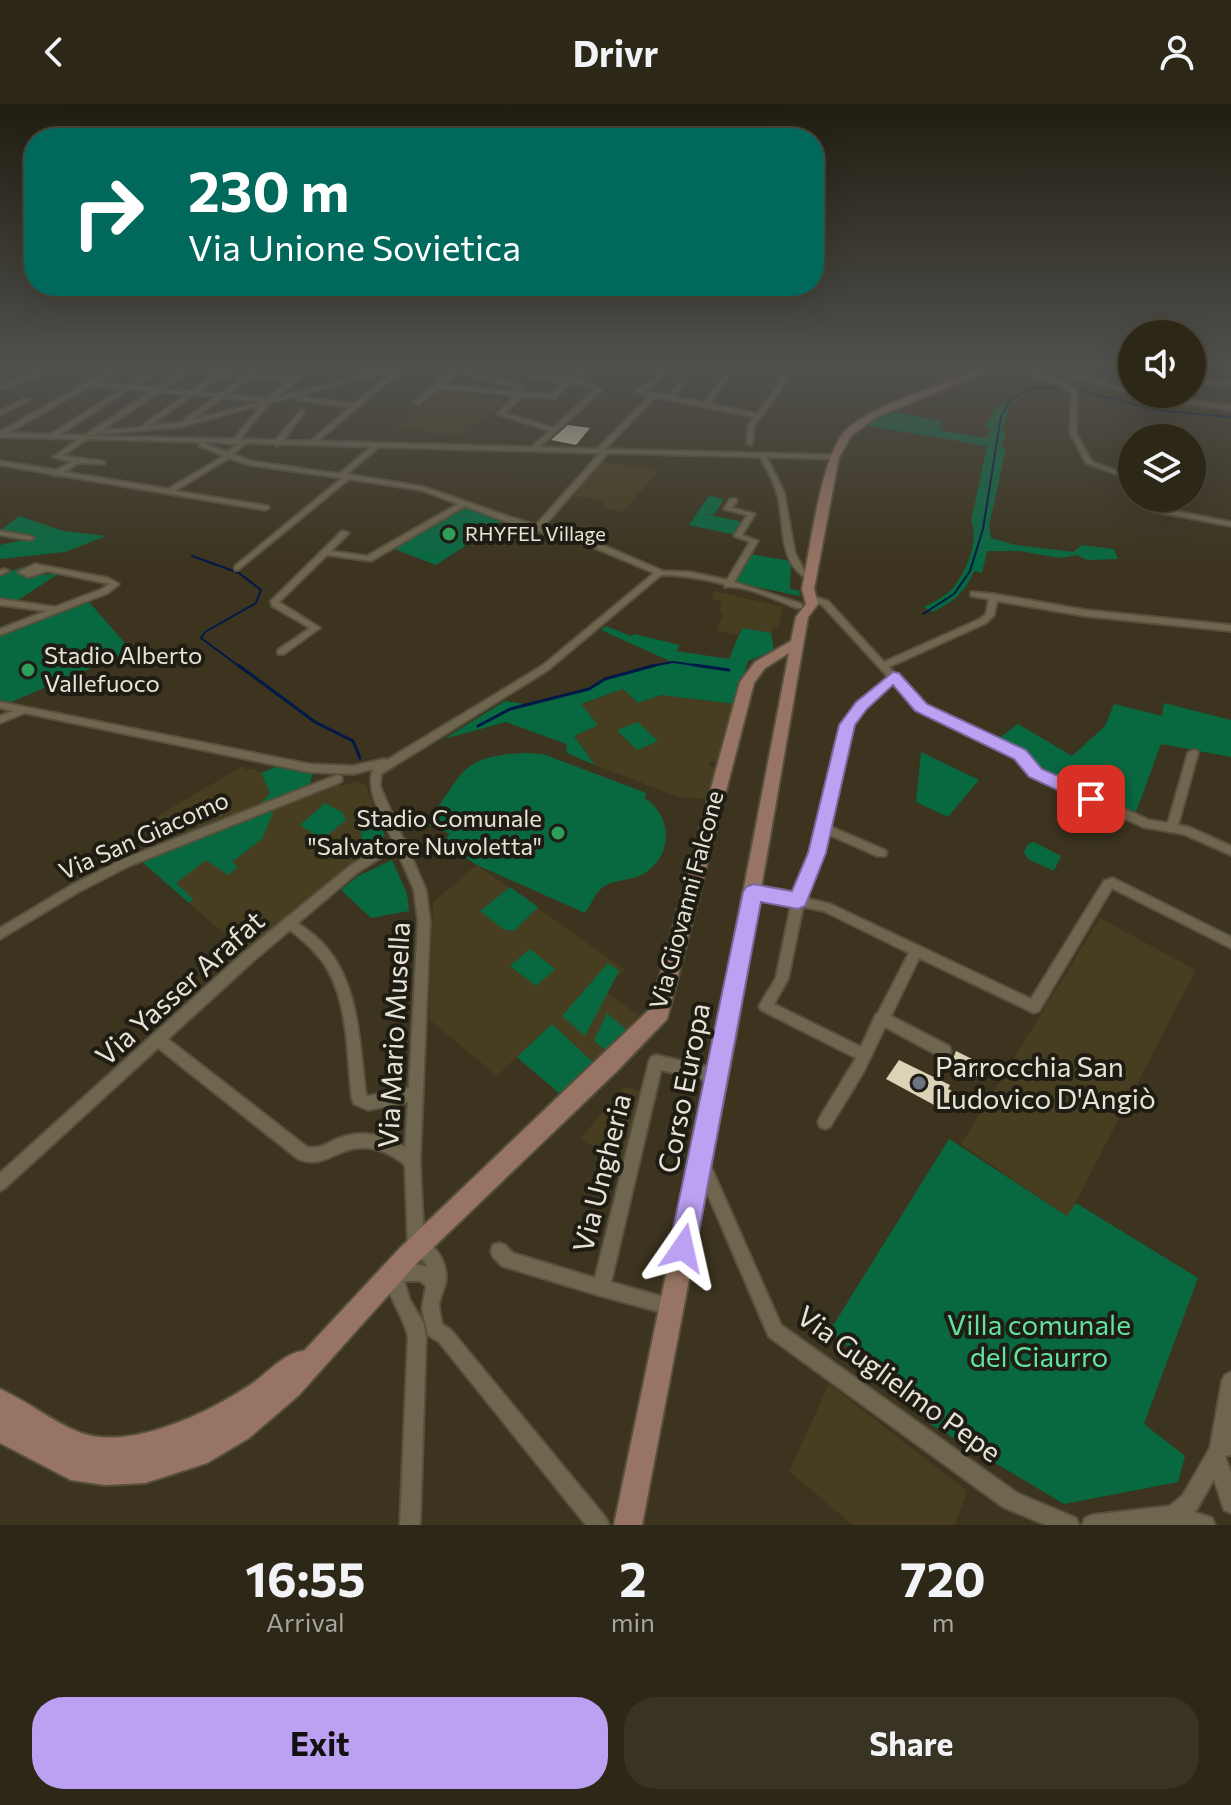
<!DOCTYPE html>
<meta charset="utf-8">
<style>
body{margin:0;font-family:Commissioner,sans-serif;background:#393324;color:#f1f3f6;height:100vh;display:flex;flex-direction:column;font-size:30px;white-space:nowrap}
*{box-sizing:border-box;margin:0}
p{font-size:26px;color:#a7a5a1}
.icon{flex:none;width:44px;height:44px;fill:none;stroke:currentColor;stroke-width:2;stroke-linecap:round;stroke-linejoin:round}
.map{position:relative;height:1421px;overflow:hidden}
.sheet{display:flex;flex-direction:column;background:#2d2717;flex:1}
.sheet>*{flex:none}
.top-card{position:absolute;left:24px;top:24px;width:800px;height:168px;border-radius:32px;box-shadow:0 8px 32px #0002,0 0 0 2px #484436;background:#00695c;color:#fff;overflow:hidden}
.fabs{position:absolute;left:1118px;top:216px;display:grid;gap:16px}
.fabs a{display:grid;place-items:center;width:88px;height:88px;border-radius:50%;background:#2d2717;box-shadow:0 8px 32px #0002,0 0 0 2px #484436;font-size:40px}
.pin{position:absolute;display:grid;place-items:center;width:68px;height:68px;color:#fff;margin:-34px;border-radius:16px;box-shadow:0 4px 12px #0006}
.me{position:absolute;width:88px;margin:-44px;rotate:11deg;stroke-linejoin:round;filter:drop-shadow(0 0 6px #0008)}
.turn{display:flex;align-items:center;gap:28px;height:168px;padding:0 32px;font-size:36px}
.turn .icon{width:104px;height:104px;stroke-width:2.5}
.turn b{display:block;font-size:56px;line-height:68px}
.eta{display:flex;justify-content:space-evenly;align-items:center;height:136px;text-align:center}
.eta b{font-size:48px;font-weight:700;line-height:56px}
.cta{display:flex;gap:16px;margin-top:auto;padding:16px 32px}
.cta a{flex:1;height:92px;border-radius:32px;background:#bca0f2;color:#111;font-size:32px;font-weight:700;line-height:92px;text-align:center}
.cta a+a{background:#393324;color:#f1f3f6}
header{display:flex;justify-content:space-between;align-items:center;height:104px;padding:0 32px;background:#2d2717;font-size:36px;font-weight:700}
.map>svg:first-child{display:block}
.built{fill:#473d20}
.green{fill:#086941}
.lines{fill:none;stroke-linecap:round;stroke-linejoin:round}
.stream-far1{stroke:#001948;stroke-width:2}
.stream{stroke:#001948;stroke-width:3}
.building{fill:#dbd2b8}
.minor-casing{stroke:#56503d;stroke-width:4}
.secondary-casing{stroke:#56503d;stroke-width:4}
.minor{fill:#6f664f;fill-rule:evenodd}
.secondary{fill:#977463;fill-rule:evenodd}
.route{fill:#bca0f2;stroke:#7a689d;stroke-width:2}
.leisure-dot{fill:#2e9e5b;stroke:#1f1c13;stroke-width:3}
.worship-dot{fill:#6b7280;stroke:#1f1c13;stroke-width:3}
.labels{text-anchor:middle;stroke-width:8;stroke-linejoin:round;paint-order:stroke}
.far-poi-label{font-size:20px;fill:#e7e3d6;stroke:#1f1c13;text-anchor:start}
.poi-label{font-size:24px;fill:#e7e3d6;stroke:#1f1c13;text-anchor:start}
.street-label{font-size:24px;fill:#e7e3d6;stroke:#1f1c13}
.near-street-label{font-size:28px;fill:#e7e3d6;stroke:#1f1c13}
.near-poi-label{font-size:28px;fill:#e7e3d6;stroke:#1f1c13;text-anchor:start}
.near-park-label{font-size:28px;fill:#61e2a0;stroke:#1f1c13}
</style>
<header><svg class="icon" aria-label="back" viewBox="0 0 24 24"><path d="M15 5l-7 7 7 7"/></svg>Drivr<svg class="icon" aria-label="person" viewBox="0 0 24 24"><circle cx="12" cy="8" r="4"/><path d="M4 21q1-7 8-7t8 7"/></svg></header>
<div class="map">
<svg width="1231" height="1421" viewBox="0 0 1231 1421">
<rect width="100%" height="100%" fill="#3c341f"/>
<path class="built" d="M435,289L499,295L502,300L461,333L395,323Z
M602,356L606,358L659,366L623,408L603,404L605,397L570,391Z
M714,487L783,503L778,523H774L771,529L742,524L737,531L716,527L723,510L719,506L722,497L711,495Z
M623,585L638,599L661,591L733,600L716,658L710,657L709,662L715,663L708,695L679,693L595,661L574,631L598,621L580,601Z
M243,662L247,666L253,664L261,669L275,663L312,670L310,682L177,731L142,721Z
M356,677L366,682L385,732L245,848L140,756L331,680L342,682Z
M477,761L625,866L604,886L645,916L566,995L517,953L497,972L429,915L433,798Z
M1100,814L1196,866L1068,1113L961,1040Z
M624,983L644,987L634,1059L605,1052L581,1034Z
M829,1280L967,1387L955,1421H853L789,1367Z"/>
<path class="green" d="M1004,298L1011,301L1002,326L1006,327L1002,343L1006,345L989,422L991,434L1016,441L1073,448L1082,441L1114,445L1118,455L1088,456L1076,451L1061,454L1019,447H987L982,469L974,467C965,489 953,498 932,508L924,503C934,498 944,493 952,485C965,471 980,435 971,417L987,342L864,321L889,307L942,317L940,326L985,334L991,326L984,323L999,300Z
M709,392L724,395L714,411L704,410L743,418L736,431L689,421Z
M465,401L504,416L436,461L392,444Z
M19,412L64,427L106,432L65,448L0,455V441L34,434L0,427Z
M750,450L791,457L790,485L800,487L799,492L734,478Z
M23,463L18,469C29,475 45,469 58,470L18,496L0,494V471Z
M89,498L132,547L11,598L0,596V532Z
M606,522L631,532L634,530L680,541L676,547L729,555L742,524L771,529L774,547L748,557L735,600L661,591L638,599L623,585L581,600L598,621L574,632L595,661L567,649L566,640L506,618L444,635L505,597L524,600L552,595L589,585L603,575L672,558L601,526Z
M1164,599L1231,616V653L1161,640L1136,708L1054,672L1022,647L997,636L1018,620L1072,652L1105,622L1114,600L1162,612Z
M638,618L658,637L637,646L617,626Z
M921,648L979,676L948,713L916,698Z
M523,649L543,650L646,689L645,694C672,713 674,749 645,769C633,777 614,775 603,783C596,788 590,802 585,809L477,761L453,746L455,743L443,738L450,730L424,719C465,675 452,653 523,649Z
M275,663L312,670L310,682L260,701L270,689L261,669Z
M325,699L342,708L346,716L322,736L300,721Z
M271,704L273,709L262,735L232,758L238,763L228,771L206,756L176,779L193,795L189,799L140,756Z
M375,705L385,732L358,755L354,753C368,740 361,729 355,713Z
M1034,738L1061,752L1054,767L1028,755L1024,748L1028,740Z
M392,756L407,790L409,807L371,814L341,786L358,772Z
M510,783L538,803L514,827L503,825L480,807Z
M530,845L555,865L536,882L510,862Z
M608,859L619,867L585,932L562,912Z
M607,909L631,930L611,950L594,937Z
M552,920L598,963L566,995L517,953Z
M949,1035L1067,1112L1076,1099L1198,1174L1144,1320L1185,1352L1178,1378L1064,1400L927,1318L913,1291L829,1228Z"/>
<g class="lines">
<path class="stream-far1" d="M192,452L239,469L261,486L256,499L205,528L201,534L240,563
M923,510L954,490L970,467L983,425L1001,312L1012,295L1029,285L1072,284L1156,306L1231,313
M645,563L673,558L708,563"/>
<path class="stream" d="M238,561L315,618L353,637L360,654
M694,561L729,566
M478,622L510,605L589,585L605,575L656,561"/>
</g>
<path class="building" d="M568,321L590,324L576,341L551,336Z
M956,947L984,961L978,973L951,960Z
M899,956L950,981L948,985L954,988L948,1004L937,999L936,1002L886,975Z"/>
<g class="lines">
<defs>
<path id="minor" d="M54,261H62L0,286V282Z
M116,261H123L95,279L128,282L156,264L140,261H167L187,264L192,261H198L194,265L220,267L229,261H235L227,268L247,270L260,261H266L254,271L292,275L309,261H337L372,265L374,268L399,261H409L405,263L318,337L531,343L550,327L497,310L516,291L439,284L419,300L414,299L459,261L465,262L462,265L522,282L519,284L458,268L443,281L552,291L562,280L559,278L490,261C517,261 543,274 570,275L581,261H586L576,275L602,286L539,343L597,345L650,292L635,288L655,275L664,262L669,263L659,277L643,287L669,292L680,278L683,280L674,293L705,299L729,264L732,266L710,300L757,310L773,289L786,261H792L779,289L754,322L752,341L747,340L748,322L755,313L655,293L605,345L834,351L837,353L834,355L767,353L784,388L795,449L804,466L814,474L810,476C778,461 785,422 778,393C775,379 767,366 760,353L608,349L543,423L596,438L663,467L690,468L727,476L750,438L734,432L747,411L724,405L730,395H736L737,397L732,404L755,410L742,431L758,437L734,478L802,500V504H796C777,496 745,481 725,483L724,480C703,475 683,471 661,471L548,566L381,670L380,682L402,733L406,736L405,738L426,786L430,817L420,1057L424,1137C440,1143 449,1165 445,1181C443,1187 440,1193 439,1200C439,1207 441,1213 442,1220L451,1226L606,1414L609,1421H586L439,1238L428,1231L422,1205L426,1182L420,1177H404L410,1196L424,1220L426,1233L420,1421H400L408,1233C405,1212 380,1185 388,1162C399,1158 417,1159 428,1163L420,1153L410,1150L408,1144L405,1061C388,1047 367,1039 345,1047C328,1053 317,1063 298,1055L158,944L5,1084L0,1087V1069L241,851L350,762L392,735C383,714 365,687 373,665L353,670L309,668L25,609L0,619V612L13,607L0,604V598L309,660L353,662L384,655L387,656L542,562L654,469L590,442L501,416L465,402L371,457L327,451L279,498L320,524L284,550H278V546L310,524L272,502L271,497L342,427L349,429L331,447L367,452L458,400L421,386L349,375L238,466H235V462L342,374L250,361L229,354L175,387L268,402L269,404L265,406L58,371L55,372L52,370L0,361V357L56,366L72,358L53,353L79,335L0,333V328ZM315,262L317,263L372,269L275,294ZM163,265L183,267L157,284L135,282ZM395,266L354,300L297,293L296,294L299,296L351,303L310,337H283L304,308L301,306L276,336L240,335L269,299ZM190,267L216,270L191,287L163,285ZM222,271L243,273L220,290L198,288ZM250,274L288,278L264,297L262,294L227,291ZM566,278L575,279L595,286L553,324L504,309L523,292L556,294L568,280ZM90,282L123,285L51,330L8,329ZM130,285L152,287L85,331H59ZM159,288L186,291L143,321V323L102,327L100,328V330L180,323L261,301L234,335L93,332ZM193,291L215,293L184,316V318L149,322ZM222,294H223L261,298L191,316ZM87,335L200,338L199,342L224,352L168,385L64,368L79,359L104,360L105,359L102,357L62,352ZM206,338L235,340L239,339L227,348L205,340ZM246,339L274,340L277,342L280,340L371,343L339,370L251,357L233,350ZM379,343L595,349H600L536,421L507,412L424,383L347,370ZM396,744L414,786L418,817L409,984L368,992L366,991C359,941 360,883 326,843C318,834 308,826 298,819L358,768ZM290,826C305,838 319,850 328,866C349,904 347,954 352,995L354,1000L368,1006L408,998L405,1043C383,1030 361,1025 337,1035C326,1040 319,1045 307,1043L168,935L251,859Z
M1006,261C1028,261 1058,275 1077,287L1076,329L1092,358L1132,372V376L1086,359L1070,329L1072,289L1057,279Z
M1041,261H1050L1132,287V290H1148L1231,302V306L1136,292Z
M1192,276L1231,278V282L1192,280Z
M24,295L29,296L0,311V307Z
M1144,394H1152V399L1156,403L1231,418V422L1151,407L1144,399Z
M0,427L30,432L34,434L30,436L0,431Z
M35,460L108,474L119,480L108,489L0,531V525L46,507L0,501V495L55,503L102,485L109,480L48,467L28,473L18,468Z
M5,465L9,467L0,471V466Z
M971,488L994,490L1085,506L1231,521V527L1085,512L997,497L994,511L986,519L889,563L924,601L1024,649L1040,666L1149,716L1168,719L1188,649L1193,646L1197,647L1198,649L1178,721L1189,723L1231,742V751L1183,730L1143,723L1032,672L1016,653L918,605L893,578L864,603L852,621L829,722L885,746L887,749L885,752H877L827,730L823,749L805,794L830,800L1031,895L1104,777L1113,774L1231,833V844L1112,784L1039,907L1034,909L919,854L891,912L949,942L951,947L949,952L944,953L939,952L885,923L863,969L830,1023L825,1025L820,1023L818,1018L820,1013L856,954L761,906L759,902L776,874L791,801L753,793L749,791L747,788L749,785L753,783L794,792L811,749L842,621L858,599L888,573L822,501L808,495L812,492L828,497L884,558L980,515L986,510L989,495L971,492ZM803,803L824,807L909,849L878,909L876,910L861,943L774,900L788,875Z
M337,671L341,672L342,675L341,678L129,762L80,787L0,835V824L72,781L121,756Z
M656,951L717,965L722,967L724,972L722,977L717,979L661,966L611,1178L677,1197L679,1203L677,1209L671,1211L601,1192L502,1162L493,1153L491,1147L493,1141L499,1139L505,1141L513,1149L595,1174L649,958L651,953Z
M704,1055L709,1058L781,1221L1017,1389L1076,1414L1079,1421H1046L1003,1403L769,1233L696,1063L699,1058Z
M1231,1268V1351L1225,1352L1231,1369V1409L1224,1406L1214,1375L1197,1405L1194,1408L1212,1414L1215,1421H1082L1085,1414L1092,1411L1170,1402L1183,1391L1210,1344L1222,1277L1225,1271Z"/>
<path id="secondary" d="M992,261H1004L876,313L851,332L839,353L814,485L818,500L808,513L735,935L642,1421H614L715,935L789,549L765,564L754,579L667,915L616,968L416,1160L299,1291L249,1334L207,1359L145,1379L105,1381L71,1376L0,1339V1285C28,1297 52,1318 81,1329C132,1347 212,1307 253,1279C267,1269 287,1247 304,1247L400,1144L651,904L740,578L755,558L791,537L796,513L806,500L802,485C810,446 820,361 842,331C862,303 957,275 992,261Z"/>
</defs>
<use href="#minor" class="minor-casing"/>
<use href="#secondary" class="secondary-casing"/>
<use href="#minor" class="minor"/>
<use href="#secondary" class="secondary"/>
</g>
<linearGradient id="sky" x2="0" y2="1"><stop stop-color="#211d11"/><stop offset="0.57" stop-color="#50504d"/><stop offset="1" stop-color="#50504d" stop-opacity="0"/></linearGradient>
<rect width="1231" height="460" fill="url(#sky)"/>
<path class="route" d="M893,568L899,569L927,600L1026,646L1042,665L1098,690L1100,695L1098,699H1085L1029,673L1014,655L915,607L893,581L867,605L855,621L826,749L805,802L798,805L761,798L696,1144L692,1154L683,1157L673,1154L669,1144L743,788L746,783L753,780L792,787L808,749L839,621L856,598Z"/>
<g class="leisure-dot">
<circle cx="449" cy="430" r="8"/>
<circle cx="28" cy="566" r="8"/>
<circle cx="558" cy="729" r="8"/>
</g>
<circle class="worship-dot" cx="919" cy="979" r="8"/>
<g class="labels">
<g class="far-poi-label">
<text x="465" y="437">RHYFEL Village</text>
</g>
<g class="poi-label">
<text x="44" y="560">Stadio Alberto<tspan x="44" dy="28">Vallefuoco</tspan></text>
<text x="542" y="723" text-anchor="end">Stadio Comunale<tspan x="542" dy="28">"Salvatore Nuvoletta"</tspan></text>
</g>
<g class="street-label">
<text transform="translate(144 732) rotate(-24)" y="8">Via San Giacomo</text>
<text transform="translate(687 796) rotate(-75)" y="8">Via Giovanni Falcone</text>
</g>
<g class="near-street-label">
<text transform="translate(180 884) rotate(-42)" y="10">Via Yasser Arafat</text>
<text transform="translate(394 931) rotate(-87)" y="10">Via Mario Musella</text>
<text transform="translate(684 984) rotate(-79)" y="10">Corso Europa</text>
<text transform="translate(602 1069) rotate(-76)" y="10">Via Ungheria</text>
<text transform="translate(899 1280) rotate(36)" y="10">Via Guglielmo Pepe</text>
</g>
<g class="near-poi-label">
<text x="935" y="973">Parrocchia San<tspan x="935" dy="32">Ludovico D'Angiò</tspan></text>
</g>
<g class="near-park-label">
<text x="1039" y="1231">Villa comunale<tspan x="1039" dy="32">del Ciaurro</tspan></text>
</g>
</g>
</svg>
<div class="fabs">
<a><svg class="icon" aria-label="sound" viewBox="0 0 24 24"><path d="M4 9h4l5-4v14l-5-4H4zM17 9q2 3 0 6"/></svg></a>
<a><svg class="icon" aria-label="layers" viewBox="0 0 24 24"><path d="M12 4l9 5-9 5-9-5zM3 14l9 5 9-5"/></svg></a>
</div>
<div class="pin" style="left:1091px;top:695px;background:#d93025"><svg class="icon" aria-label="arrive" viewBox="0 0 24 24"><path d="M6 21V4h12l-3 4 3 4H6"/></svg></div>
<svg class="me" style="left:683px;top:1144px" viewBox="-20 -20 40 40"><path d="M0-17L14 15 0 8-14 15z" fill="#bca0f2" stroke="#fff" stroke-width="4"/></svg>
<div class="top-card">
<div class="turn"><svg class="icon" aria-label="right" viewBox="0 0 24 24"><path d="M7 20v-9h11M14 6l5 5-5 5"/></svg><div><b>230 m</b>Via Unione Sovietica</div></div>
</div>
</div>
<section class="sheet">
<div class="eta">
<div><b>16:55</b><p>Arrival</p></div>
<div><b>2</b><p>min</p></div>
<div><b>720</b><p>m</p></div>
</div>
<div class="cta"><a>Exit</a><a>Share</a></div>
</section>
